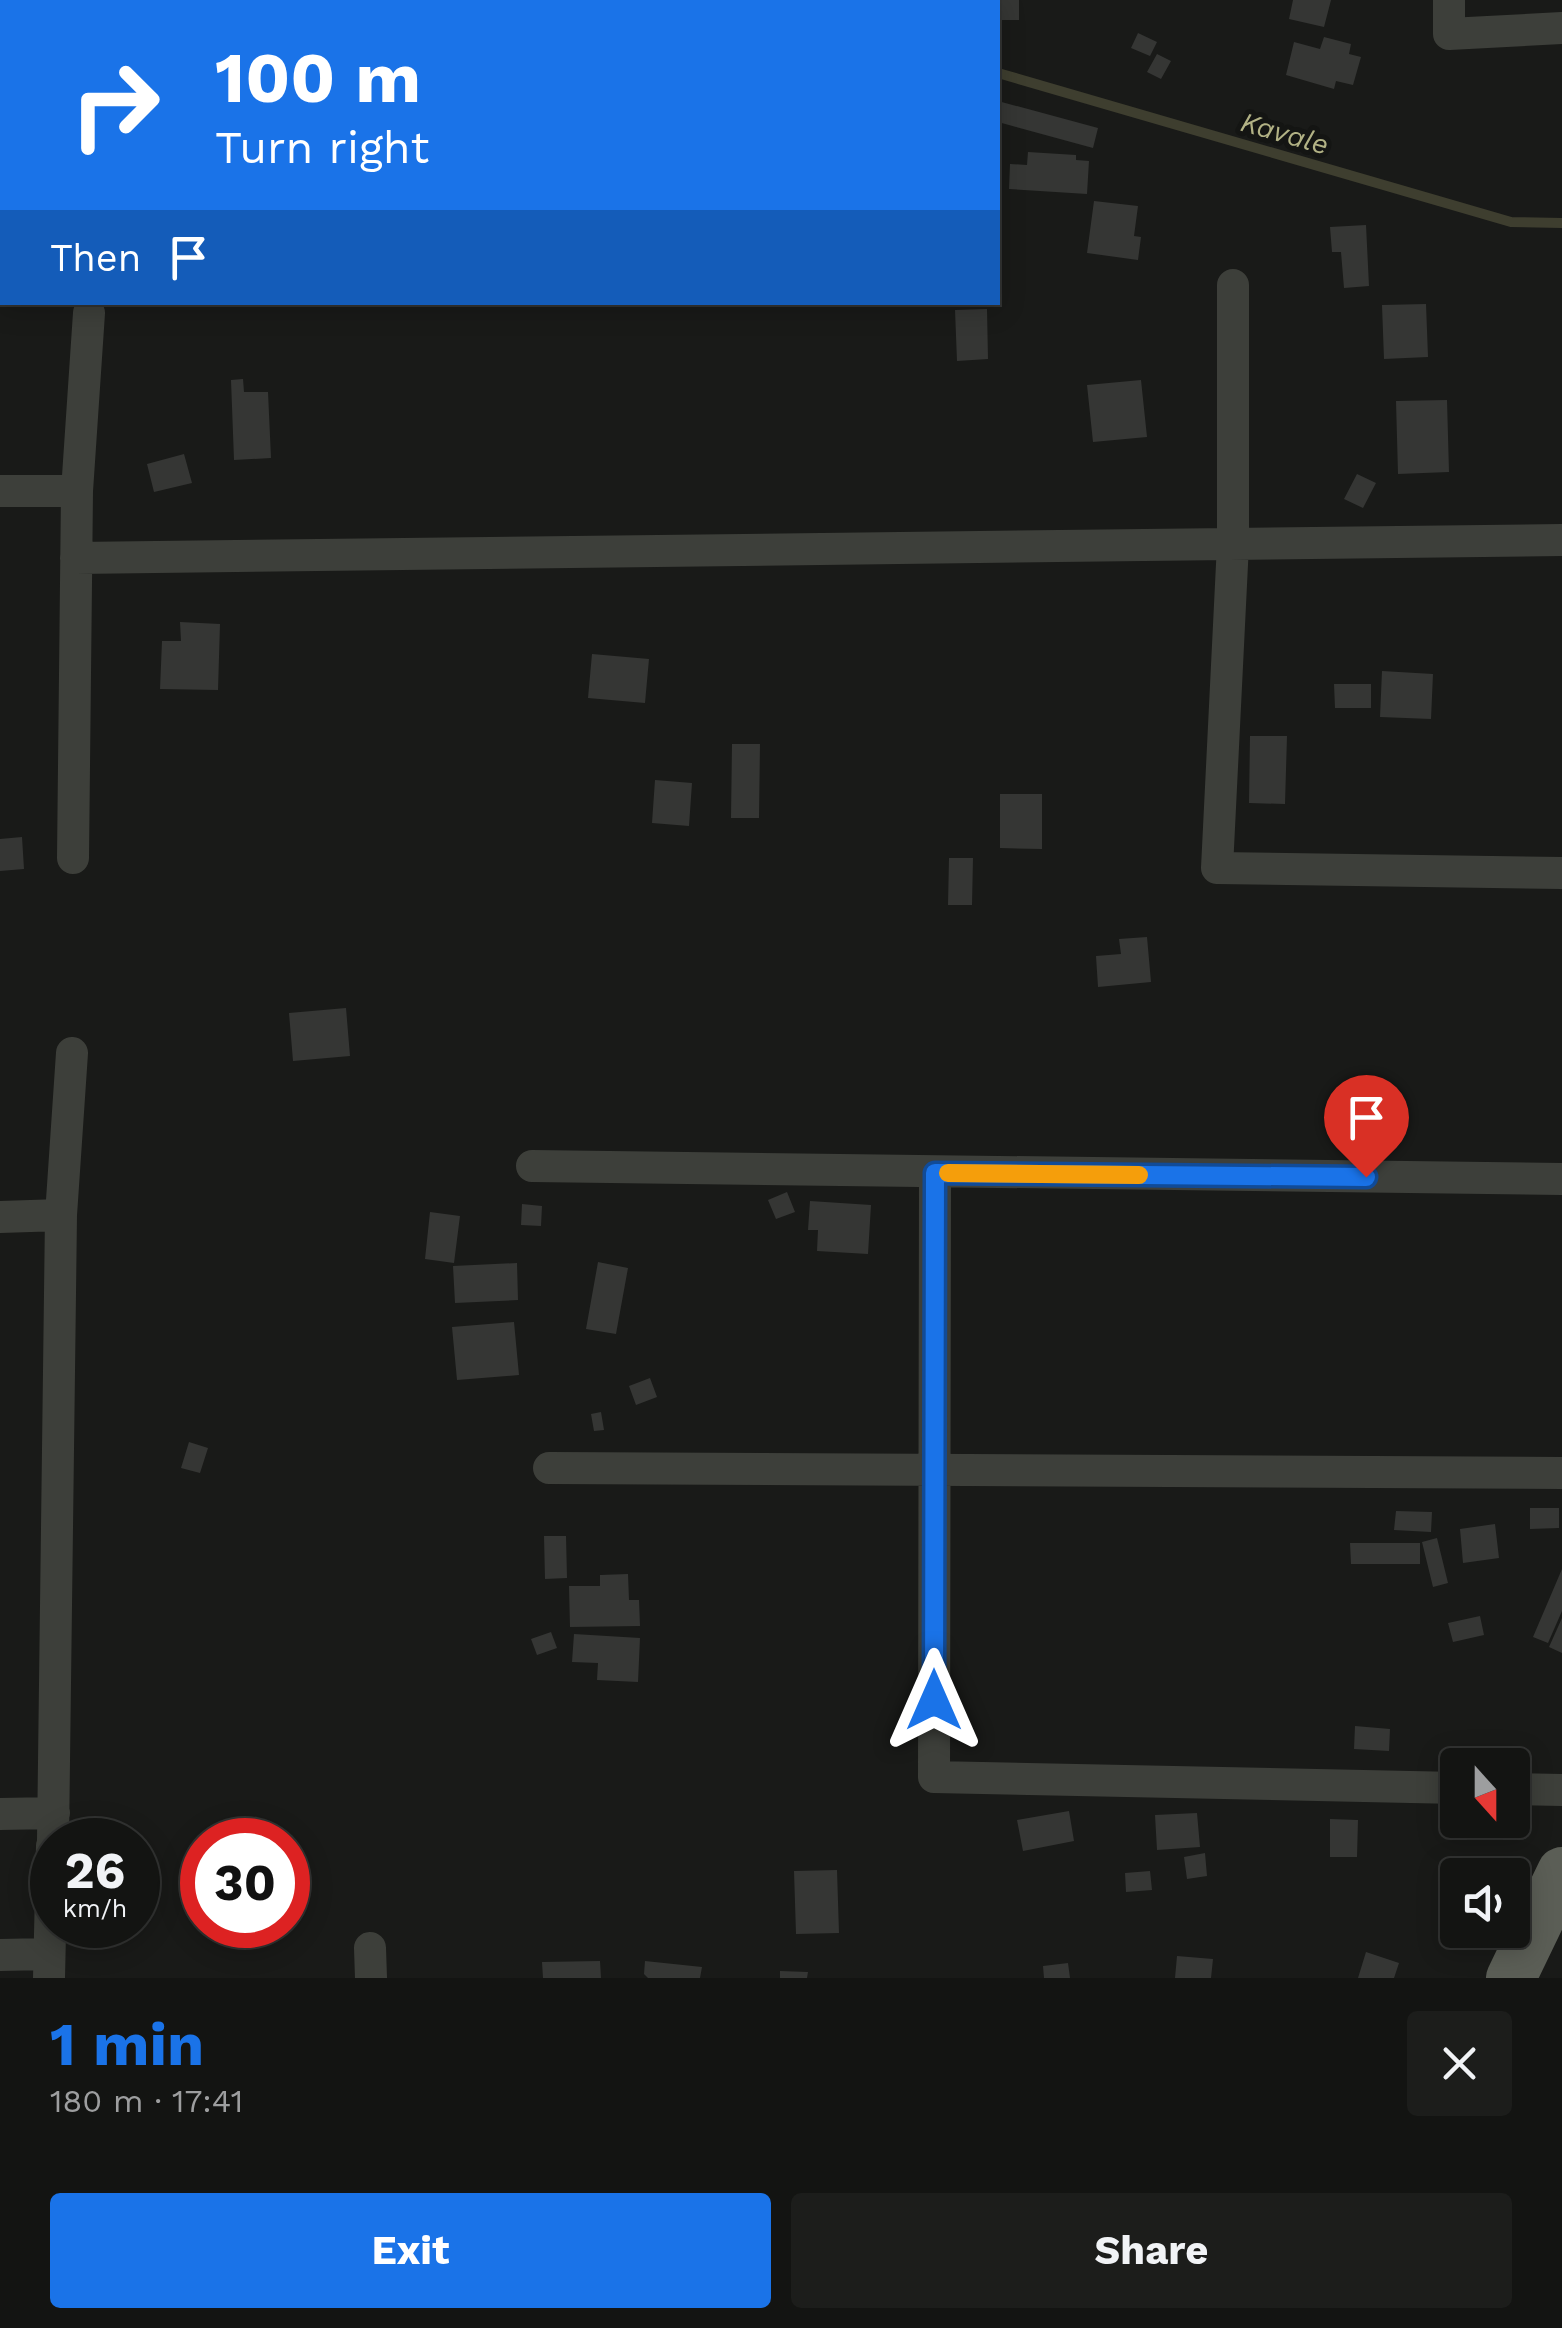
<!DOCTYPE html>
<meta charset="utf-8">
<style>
body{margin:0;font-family:"Work Sans",sans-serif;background:#1c1d1b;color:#f1f3f6;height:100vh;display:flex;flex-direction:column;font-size:38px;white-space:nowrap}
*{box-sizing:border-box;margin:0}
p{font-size:32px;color:#9d9e9f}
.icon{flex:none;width:55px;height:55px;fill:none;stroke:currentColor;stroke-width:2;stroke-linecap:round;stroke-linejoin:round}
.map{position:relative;height:1978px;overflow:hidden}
.drawer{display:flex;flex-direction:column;background:#131412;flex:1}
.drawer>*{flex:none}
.top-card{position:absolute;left:0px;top:0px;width:1000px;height:305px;box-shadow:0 5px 25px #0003,0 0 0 2px #323332;background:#1a73e8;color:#fff;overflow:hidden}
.needle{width:65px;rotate:159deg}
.tools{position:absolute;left:1440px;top:1748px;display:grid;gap:20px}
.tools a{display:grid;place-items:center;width:90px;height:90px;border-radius:10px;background:#131412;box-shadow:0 5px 25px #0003,0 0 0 2px #323332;font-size:50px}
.speed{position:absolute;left:30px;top:1818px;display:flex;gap:20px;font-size:50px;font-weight:700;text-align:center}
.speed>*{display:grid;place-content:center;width:130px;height:130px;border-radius:50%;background:#131412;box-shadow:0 5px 25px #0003,0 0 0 2px #323332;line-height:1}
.speed small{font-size:25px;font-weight:400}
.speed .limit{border:15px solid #d22;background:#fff;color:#111}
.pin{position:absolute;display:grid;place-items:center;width:85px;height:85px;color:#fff;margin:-102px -42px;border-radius:50% 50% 50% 0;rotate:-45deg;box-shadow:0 0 10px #0007}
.pin .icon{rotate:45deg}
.me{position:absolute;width:110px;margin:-55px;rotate:0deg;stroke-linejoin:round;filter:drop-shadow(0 0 8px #0008)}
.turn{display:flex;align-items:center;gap:35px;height:210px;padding:0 50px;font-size:45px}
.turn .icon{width:130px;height:130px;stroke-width:2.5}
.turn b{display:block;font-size:70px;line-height:85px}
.then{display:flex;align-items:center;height:95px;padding:0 50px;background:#0003;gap:20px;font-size:38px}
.round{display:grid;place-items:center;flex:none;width:105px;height:105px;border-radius:10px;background:#1c1d1b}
.overview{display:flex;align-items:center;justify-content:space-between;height:170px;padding:0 50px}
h1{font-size:60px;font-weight:700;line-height:75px;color:#1a73e8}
.primary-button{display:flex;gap:20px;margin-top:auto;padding:20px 50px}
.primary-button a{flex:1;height:115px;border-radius:10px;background:#1a73e8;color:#fff;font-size:40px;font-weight:700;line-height:115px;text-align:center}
.primary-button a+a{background:#1c1d1b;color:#f1f3f6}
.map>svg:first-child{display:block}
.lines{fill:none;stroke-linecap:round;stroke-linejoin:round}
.stream{stroke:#3e3e2f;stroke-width:10}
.building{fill:#353634}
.minor{stroke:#3d3f3a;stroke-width:32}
.primary{stroke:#5b5e56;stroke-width:50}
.route-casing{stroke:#114b97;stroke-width:25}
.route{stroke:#1a73e8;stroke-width:18}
.slow{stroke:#f59e0b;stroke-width:18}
.labels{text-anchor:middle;stroke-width:10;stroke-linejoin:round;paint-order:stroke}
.water-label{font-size:28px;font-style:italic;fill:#b2b285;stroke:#141513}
</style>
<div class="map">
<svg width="1562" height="1978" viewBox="0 0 1562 1978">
<rect width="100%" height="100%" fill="#191a18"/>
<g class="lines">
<path class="stream" d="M698,0L701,2
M815,0L819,2
M735,2L756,0
M998,73L1511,222L1562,223"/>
</g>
<path class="building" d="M998,0H1019V20H998Z
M1293,0H1331L1324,27L1289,19Z
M1138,33L1157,42L1150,56L1131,48Z
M1324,37L1351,44L1349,54L1361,57L1353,85L1336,81L1334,89L1286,75L1294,42L1320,49Z
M1157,54L1171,61L1161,79L1147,72Z
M998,101L1098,128L1093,148L998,122Z
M1028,152L1076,155V160L1089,161L1087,194L1009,189L1010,164L1027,165Z
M1094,201L1138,206L1134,236L1141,237L1138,260L1087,253Z
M1366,225L1369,286L1344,288L1341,252H1332L1330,227Z
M1426,304L1428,357L1384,359L1382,305Z
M987,309L988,359L957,361L955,310Z
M243,379L244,392H268L271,458L234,460L231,380Z
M1141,380L1147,437L1093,442L1087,385Z
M1447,400L1449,472L1398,474L1396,401Z
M184,454L192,483L154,492L147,464Z
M1357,474L1376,483L1363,508L1344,499Z
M180,622L220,624L218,690L160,689L162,641H181Z
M592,654L649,659L645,703L588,698Z
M1382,671L1433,674L1431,719L1380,717Z
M1334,684H1371V708H1335Z
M1250,736H1287L1285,804L1249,803Z
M732,744H760L759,818H731Z
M655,780L692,783L689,826L652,823Z
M1000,794H1042V849L1000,848Z
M22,837L24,869L0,871V839Z
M949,858H973L972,905H948Z
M1147,937L1151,982L1098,987L1096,956L1121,954L1119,939Z
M346,1008L350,1056L293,1061L289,1013Z
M787,1192L795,1212L776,1219L768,1200Z
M810,1201L871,1205L868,1254L817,1251L818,1230H808Z
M522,1204L542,1206L541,1226L521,1225Z
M430,1212L460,1216L454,1263L425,1259Z
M598,1262L628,1268L616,1334L586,1329Z
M517,1263L518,1300L455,1303L453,1266Z
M514,1322L519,1375L457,1380L452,1327Z
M650,1378L657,1397L636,1405L629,1386Z
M601,1412L604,1430L594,1431L591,1414Z
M189,1442L208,1448L200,1473L181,1468Z
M1530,1508H1559V1528L1530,1529Z
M1396,1511L1432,1512L1431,1532L1394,1530Z
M1495,1524L1499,1558L1463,1563L1460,1529Z
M544,1536H566L567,1578L545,1579Z
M1437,1538L1448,1583L1433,1587L1422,1542Z
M1350,1543H1420V1564H1351Z
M1562,1569V1611L1548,1643L1533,1637Z
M628,1574L629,1600H639L640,1626L570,1627L569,1586H600V1575Z
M1480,1616L1484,1635L1453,1642L1448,1623Z
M1562,1618V1653L1549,1647Z
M551,1632L557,1648L537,1655L531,1639Z
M574,1634L640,1638L638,1682L597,1680L598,1663L572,1662Z
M1355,1726L1390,1729L1389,1751L1354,1749Z
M1069,1811L1074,1841L1023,1851L1017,1820Z
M1197,1813L1200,1847L1157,1850L1155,1815Z
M1330,1819L1358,1820L1357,1857H1330Z
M1205,1853L1207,1876L1187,1879L1184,1857Z
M837,1870L839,1933L796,1934L794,1871Z
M1150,1871L1152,1890L1126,1892L1125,1873Z
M1366,1952L1399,1963L1394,1978H1358Z
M1177,1956L1213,1959L1211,1978H1175Z
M600,1961L601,1978H543L542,1962Z
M645,1961L702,1967L700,1978H648L644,1974Z
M1068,1963L1070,1978H1044L1043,1966Z
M780,1971L808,1972L807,1978H780Z"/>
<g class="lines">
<path class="minor" d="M1449,0V34L1562,28
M1233,285V544L1217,868L1562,873
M0,491H77
M76,558L1562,540
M73,858L77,491L89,313
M532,1166L1562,1179
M935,1173L934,1777L1458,1788
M0,1217L61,1215
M549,1468L1562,1473
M1512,1789L1562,1790
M0,1814L54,1813
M53,1840L61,1215L72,1053
M370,1948L371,1978
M0,1955L48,1954
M49,1978L52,1846"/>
<path class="primary" d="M1511,1978L1562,1872"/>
</g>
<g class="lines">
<defs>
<path id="route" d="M934,1700L935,1173L1366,1177"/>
</defs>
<use href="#route" class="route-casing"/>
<use href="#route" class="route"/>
<path class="slow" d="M948,1173L1139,1175"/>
</g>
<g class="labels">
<g class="water-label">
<text transform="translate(1285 133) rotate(16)" y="10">Kavale</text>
</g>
</g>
</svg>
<div class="tools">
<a><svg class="needle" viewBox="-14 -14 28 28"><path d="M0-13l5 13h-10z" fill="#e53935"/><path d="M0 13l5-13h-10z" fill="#9d9e9f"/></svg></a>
<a><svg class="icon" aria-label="sound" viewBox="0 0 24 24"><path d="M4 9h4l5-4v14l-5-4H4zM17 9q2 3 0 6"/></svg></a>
</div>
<div class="speed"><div>26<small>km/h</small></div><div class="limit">30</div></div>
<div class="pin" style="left:1366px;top:1177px;background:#d93025"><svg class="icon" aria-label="arrive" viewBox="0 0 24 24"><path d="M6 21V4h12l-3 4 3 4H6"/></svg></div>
<svg class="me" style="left:934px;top:1700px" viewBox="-20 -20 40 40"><path d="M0-17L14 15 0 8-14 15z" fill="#1a73e8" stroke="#fff" stroke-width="4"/></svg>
<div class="top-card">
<div class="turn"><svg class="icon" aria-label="right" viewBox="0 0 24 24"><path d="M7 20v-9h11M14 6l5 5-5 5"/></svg><div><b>100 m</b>Turn right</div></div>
<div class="then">Then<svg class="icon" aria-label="arrive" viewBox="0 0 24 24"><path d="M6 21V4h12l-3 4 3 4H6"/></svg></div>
</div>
</div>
<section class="drawer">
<div class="overview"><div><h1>1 min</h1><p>180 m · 17:41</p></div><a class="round"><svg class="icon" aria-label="close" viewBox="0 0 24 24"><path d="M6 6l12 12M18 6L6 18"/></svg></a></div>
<div class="primary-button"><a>Exit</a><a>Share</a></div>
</section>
